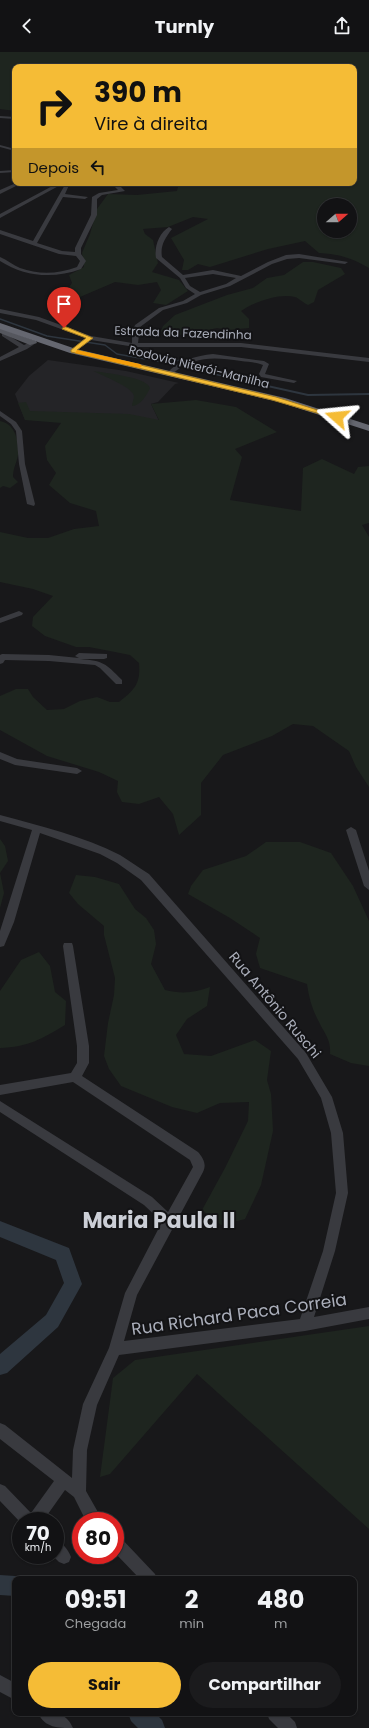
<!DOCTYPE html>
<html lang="pt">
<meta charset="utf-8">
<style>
body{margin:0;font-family:Poppins,sans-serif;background:#1b1b1d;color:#f1f3f6;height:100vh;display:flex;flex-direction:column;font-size:15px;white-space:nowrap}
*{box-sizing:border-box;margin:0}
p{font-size:13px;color:#9c9ea0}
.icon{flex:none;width:22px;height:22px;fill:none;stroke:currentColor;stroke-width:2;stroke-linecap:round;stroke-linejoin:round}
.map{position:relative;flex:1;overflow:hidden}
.drawer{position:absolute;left:12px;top:1524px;width:345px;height:140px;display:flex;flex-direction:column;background:#121214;border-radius:8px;box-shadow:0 1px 3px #0004,0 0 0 1px #313234}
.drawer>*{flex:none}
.hud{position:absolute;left:12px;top:12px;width:345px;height:122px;border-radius:8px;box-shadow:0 1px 3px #0004,0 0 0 1px #313234;background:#f5bc36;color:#111;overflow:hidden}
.needle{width:26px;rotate:70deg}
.tools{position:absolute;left:317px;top:146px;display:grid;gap:8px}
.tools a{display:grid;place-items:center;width:40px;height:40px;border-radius:50%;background:#121214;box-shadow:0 1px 3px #0004,0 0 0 1px #313234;font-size:20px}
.speed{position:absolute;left:12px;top:1460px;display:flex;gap:8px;font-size:20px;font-weight:700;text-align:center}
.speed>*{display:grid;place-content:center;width:52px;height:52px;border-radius:50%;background:#121214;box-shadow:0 1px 3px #0004,0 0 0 1px #313234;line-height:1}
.speed small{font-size:10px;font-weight:400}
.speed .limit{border:6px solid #d22;background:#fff;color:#111}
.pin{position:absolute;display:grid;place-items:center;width:34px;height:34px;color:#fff;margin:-41px -17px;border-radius:50% 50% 50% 0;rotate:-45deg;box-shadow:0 0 4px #0007}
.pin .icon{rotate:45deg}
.me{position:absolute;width:44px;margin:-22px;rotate:288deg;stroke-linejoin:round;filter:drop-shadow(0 0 3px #0008)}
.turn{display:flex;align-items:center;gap:14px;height:84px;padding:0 16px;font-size:18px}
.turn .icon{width:52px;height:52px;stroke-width:2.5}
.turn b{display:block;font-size:28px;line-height:34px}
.then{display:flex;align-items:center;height:38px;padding:0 16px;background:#0003;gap:8px;font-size:15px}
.eta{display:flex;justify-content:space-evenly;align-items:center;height:68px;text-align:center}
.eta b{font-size:24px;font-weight:700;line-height:28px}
.action{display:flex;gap:8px;margin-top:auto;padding:8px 16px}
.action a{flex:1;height:46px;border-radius:24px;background:#f5bc36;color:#111;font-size:16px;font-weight:700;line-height:46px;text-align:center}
.action a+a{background:#1b1b1d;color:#f1f3f6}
header{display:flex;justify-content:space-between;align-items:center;height:52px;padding:0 16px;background:#121214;font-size:18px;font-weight:700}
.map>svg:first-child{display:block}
.built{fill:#242427}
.green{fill:#1e251f;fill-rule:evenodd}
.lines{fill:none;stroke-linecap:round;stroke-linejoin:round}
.stream-far1{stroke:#2e363f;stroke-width:1.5}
.stream{stroke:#2e363f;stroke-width:2}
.river{fill:#2e363f;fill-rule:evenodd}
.minor{fill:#393a3f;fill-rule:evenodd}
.major{fill:#55575e;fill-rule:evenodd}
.highway{fill:#656770;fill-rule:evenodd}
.route{fill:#f5bc36;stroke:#9f7a23}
.slow{fill:#f59e0b}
.labels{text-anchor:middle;stroke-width:4;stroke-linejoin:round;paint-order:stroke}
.far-street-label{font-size:12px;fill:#aaaeba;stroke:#131315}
.street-label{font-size:14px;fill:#aaaeba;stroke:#131315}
.near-street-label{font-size:17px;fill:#aaaeba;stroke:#131315}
.near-district-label{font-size:22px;font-weight:bold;fill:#cbced6;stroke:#131315}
</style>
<header><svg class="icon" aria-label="back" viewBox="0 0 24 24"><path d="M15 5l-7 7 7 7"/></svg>Turnly<svg class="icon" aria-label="share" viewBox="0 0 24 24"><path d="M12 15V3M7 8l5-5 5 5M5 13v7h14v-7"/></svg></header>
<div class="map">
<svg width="369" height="1676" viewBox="0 0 369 1676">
<rect width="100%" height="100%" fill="#18181a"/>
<path class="built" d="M48,308L126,319L179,331L175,332L158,350L151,352L159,369L25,368L15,342L29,324Z"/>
<path class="green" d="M0,0H369V216C352,206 339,202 319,201L305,189L268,197L210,215L198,212L188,218H182L184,208L171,186L208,167L193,165L168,175L143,177L145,182L153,188L158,211L152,220L179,228L188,239L166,253L153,251L161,238L157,230L138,233L115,230L73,248L64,242L72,231L69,223L84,215L82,201L90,182L97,157L108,142L137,143L177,139L179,131H354V15H15V59L0,57ZM324,153H350V179H324Z
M303,210H313L341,216L345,222L318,238L314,250L308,253C303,251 299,246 295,245C279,241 254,250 241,259L249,267V276L228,278L217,276L208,278L217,284L215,287C208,287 206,284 200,283C188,280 177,285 164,283L161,279L163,274L175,263L227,243L253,236L267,226L284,223Z
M93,319C105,321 147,325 150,336C147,343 140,354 132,354C132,351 134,347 134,344C133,335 101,323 93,319Z
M196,348L236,355L277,380L235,397L242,405L230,448L301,459L303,416L322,407L354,422L358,415L369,414V471L362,473L369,485V735L356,715L349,699L313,674L293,672L272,684L223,703L201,731V763L179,783L173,762L159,745L139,752L122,750L117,740L118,729L99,720L47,704L0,678V644L16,637H28L33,645L47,658L64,657L80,649L97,645L110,650H119C134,638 141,632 139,611L130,603L115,600L89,595H76L45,584L32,574L33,565L53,544L33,537L0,530V480L28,486H48L74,477L99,474L96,459L70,451L49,433L56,421L47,408L45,394L61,371L25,368L18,351L26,350L30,359L129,362L159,368L151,352Z
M0,369C15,372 19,388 18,403C17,410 13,416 13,425L18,430L10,436L3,434L0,436Z
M0,787L5,794L8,809L0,821L4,841L0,856Z
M266,790H300L331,801L353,834L369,869V1014L351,1011L330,1002C331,987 325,983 319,970C312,957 309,946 307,932L260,916L256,902L260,886L230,866L188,842L191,834L203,818L246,804Z
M76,823L95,825L119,832L135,857L146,866L154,878L156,892L151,912L165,938C181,942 195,941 210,935L207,954L187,967L176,983L184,1002L211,1004L255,988L271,999L267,1028L271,1042L273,1079L261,1133L245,1167L221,1173L202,1158L225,1116L248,1069L249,1050L220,1051L197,1061L172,1055L121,1034L109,1017L104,1004L108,971L114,943L115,926L104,883V874L78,852L69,841Z
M39,900L50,914L55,940L66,949L65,973C42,987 28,995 0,996V939L21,908Z
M369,1274V1477L197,1322L110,1422L100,1425L113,1326L135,1308Z"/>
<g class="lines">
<path class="stream-far1" d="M0,267L47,284L105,293L117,302L162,310L183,308L195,311L205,320L249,330"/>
<path class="stream" d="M245,329L308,343L369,342"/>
<path class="river" d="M0,1169L69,1196L82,1232L58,1275L7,1321L0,1323V1302L46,1263L64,1231L56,1208L0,1185Z
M0,1523L15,1524L22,1527H15V1544L0,1543Z
M128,1661H155L162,1668L165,1676H138L131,1669Z"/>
<path class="minor" d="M0,64L15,65V67L0,66Z
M0,93L15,97V99L0,95Z
M15,118V120L0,121V119Z
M16,131H22L0,142V138Z
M58,131H64L0,166V162Z
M66,131H70L65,142L88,145L85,147L63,145L37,191L62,199L75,200V196L91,163L92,145L99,141L118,138L115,135L102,133V131L119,133L125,139L102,143L97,147V163L81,196V202L86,209L81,217C54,227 25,225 0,209V205C7,208 13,213 20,216C39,223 58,222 77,215L80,209L76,204L59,202L0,182V178L33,189Z
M169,175L172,177C165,186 160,194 162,205L183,223L213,218L241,224L268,210L286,203L299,202L348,210L345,212L299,206L287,207L272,212L230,234L201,243L187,251L163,258L140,275L138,291H241L369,306V310L241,295H135L91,288L73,301L70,299L71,298L86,286L36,268L0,261V257L39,265L91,284L132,291V282L135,273L159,256L183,249L195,242L186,236L180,226L156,206C154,195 159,181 169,175ZM213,222L236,226L226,232L200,240L190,234L185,226Z
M2,282H6L24,293L33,289L36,291L27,297L0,309V305L19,295L2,284Z
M213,302L264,309L269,312L265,322L297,329L294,331L261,325L259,322L263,313C256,310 248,310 241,309C213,305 195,304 172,322L167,321C179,308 196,304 213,302Z
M0,359L16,370L22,379L25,412L35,452L34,454L27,452L19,412L16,379L11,372L0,364Z
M19,559L23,561L22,563L0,571V566Z
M79,601L107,602V606L104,607H80C104,609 105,611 122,628V632H116L100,616L95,613L49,609L5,608L3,611L0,612V603L2,602L49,603L79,606L75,604Z
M0,700L17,707L77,716L82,719L77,722L15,713L0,707Z
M0,763C40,774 83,784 120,803C130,809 139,816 149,822L306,1001L332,1045L343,1081L348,1141L335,1199L314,1265L369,1255V1267L305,1279L119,1303L97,1353L87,1398L86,1439L103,1469H86L74,1445L65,1438L43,1469H21V1471L0,1449V1432L5,1434L31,1461L54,1429L0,1387V1371L5,1373L72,1426L73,1398L83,1352L109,1296L125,1241L162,1170L144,1153L0,1060V1049L152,1145L168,1160L193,1115L190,1108L73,1030L0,1043V1033L71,1021L77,1011V994L63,894L64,891H72L73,894L89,994V1011L82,1024L198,1100C203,1106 207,1112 203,1120L137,1243L124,1289L300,1267L323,1199L336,1141L331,1081L321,1046L298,1007L141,828L117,811L100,802L40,781L14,870L4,894L0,895V879L32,778L0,769Z
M351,775L356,778L369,819V838L364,834L346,778Z
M115,1483L120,1485L155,1522L157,1527H140L115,1501Z
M55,1488C63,1491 68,1497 71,1505L69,1510L64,1512L59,1510L52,1503H55Z
M0,1623L15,1631V1648L0,1640Z
M38,1661C53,1661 66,1659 73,1676C58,1676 45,1676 38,1661Z
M267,1661H286L295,1670L297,1676H278L269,1667Z"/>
<path class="major" d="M0,276L36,289L37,291L30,293L0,281Z"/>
<path class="highway" d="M0,271L76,297L285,346L369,373V379L279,350L70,301L0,277Z"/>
</g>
<path class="route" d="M64,274L93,286L77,298L276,345L340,365L337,367L272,348L71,300V298L86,286L62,277Z"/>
<path class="slow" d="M77,298L140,312L142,314L140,316L75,301Z"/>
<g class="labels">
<g class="far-street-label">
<text transform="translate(183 281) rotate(2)" y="4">Estrada da Fazendinha</text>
<text transform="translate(199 315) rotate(14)" y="4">Rodovia Niterói-Manilha</text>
</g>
<g class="street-label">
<text transform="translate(275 953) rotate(50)" y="5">Rua Antônio Ruschi</text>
</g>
<g class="near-street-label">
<text transform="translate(239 1262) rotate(-8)" y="6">Rua Richard Paca Correia</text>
</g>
<g class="near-district-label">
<text x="159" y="1176">Maria Paula II</text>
</g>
</g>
</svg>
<div class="tools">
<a><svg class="needle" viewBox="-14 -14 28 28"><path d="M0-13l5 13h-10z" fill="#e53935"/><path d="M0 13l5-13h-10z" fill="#9c9ea0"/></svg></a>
</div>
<div class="speed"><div>70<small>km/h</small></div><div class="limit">80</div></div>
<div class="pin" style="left:64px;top:276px;background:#d93025"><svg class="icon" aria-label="arrive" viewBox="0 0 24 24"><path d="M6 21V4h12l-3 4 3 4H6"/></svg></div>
<svg class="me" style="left:337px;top:365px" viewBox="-20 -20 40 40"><path d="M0-17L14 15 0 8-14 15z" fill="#f5bc36" stroke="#fff" stroke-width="4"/></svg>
<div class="hud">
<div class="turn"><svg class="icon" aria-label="right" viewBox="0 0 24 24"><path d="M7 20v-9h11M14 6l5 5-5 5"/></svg><div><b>390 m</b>Vire à direita</div></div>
<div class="then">Depois<svg class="icon" aria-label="left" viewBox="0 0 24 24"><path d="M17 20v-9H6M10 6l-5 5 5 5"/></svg></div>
</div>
<section class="drawer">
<div class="eta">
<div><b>09:51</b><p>Chegada</p></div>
<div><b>2</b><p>min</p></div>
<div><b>480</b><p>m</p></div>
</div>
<div class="action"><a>Sair</a><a>Compartilhar</a></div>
</section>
</div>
